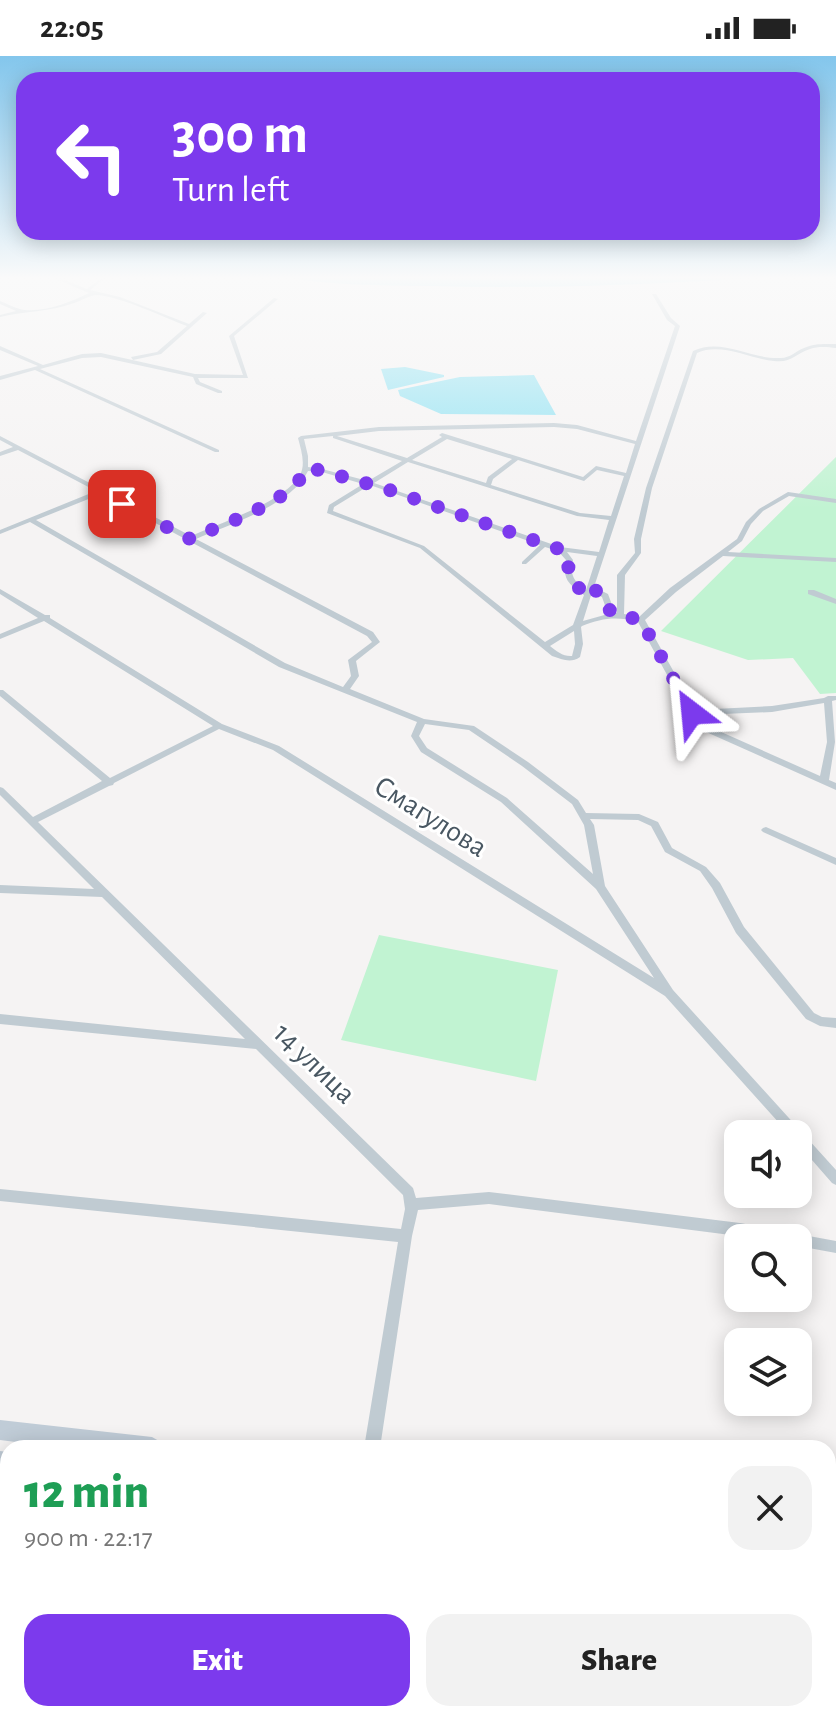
<!DOCTYPE html>
<meta charset="utf-8">
<style>
body{margin:0;font-family:"Alegreya Sans",sans-serif;background:#f2f2f2;color:#222;height:100vh;display:flex;flex-direction:column;font-size:30px;white-space:nowrap}
*{box-sizing:border-box;margin:0}
p{font-size:26px;color:#767676}
.icon{flex:none;width:44px;height:44px;fill:none;stroke:currentColor;stroke-width:2;stroke-linecap:round;stroke-linejoin:round}
.map{position:relative;flex:1;overflow:hidden}
.drawer{position:absolute;left:0px;top:1384px;width:836px;height:282px;display:flex;flex-direction:column;background:#fff;border-radius:24px 24px 0 0;box-shadow:0 4px 20px #0003}
.drawer>*{flex:none}
.guide{position:absolute;left:16px;top:16px;width:804px;height:168px;border-radius:24px;box-shadow:0 4px 20px #0003;background:#7c3aed;color:#fff;overflow:hidden}
.buttons{position:absolute;left:724px;top:1064px;display:grid;gap:16px}
.buttons a{display:grid;place-items:center;width:88px;height:88px;border-radius:16px;background:#fff;box-shadow:0 4px 20px #0003;font-size:40px}
.pin{position:absolute;display:grid;place-items:center;width:68px;height:68px;color:#fff;margin:-34px;border-radius:16px;box-shadow:0 4px 12px #0006}
.me{position:absolute;width:88px;margin:-44px;rotate:331deg;stroke-linejoin:round;filter:drop-shadow(0 0 6px #0008)}
.turn{display:flex;align-items:center;gap:28px;height:168px;padding:0 24px;font-size:36px}
.turn .icon{width:104px;height:104px;stroke-width:2.5}
.turn b{display:block;font-size:56px;line-height:68px}
.round{display:grid;place-items:center;flex:none;width:84px;height:84px;border-radius:24px;background:#f2f2f2}
.headline{display:flex;align-items:center;justify-content:space-between;height:136px;padding:0 24px}
h1{font-size:48px;font-weight:800;line-height:60px;color:#1e9e55}
.primary-button{display:flex;gap:16px;margin-top:auto;padding:16px 24px}
.primary-button a{flex:1;height:92px;border-radius:24px;background:#7c3aed;color:#fff;font-size:32px;font-weight:800;line-height:92px;text-align:center}
.primary-button a+a{background:#f2f2f2;color:#222}
.status{display:flex;justify-content:space-between;align-items:center;height:56px;padding:0 40px;background:#fff;direction:ltr}
.status svg{height:22px;fill:currentColor}
.map>svg:first-child{display:block}
.green{fill:#c1f3d2}
.water{fill:#8ce1f2}
.lines{fill:none;stroke-linecap:round;stroke-linejoin:round}
.minor{fill:#c0cbd2;fill-rule:evenodd}
.secondary{fill:#c0ccd7;fill-rule:evenodd}
.route{stroke:#7c3aed;stroke-width:14;stroke-dasharray:0 25.2}
.labels{text-anchor:middle;stroke-width:6;stroke-linejoin:round;paint-order:stroke}
.street-label{font-size:30px;fill:#495762;stroke:#fff}
</style>
<div class="status"><b>22:05</b><svg viewBox="0 0 49 12"><path d="M0 12V9h3v3zM5 12V6h3v6zM10 12V3h3v9zM15 12V0h3v12zM26 1h20v11H26zM47 4h2v5h-2z"/></svg></div>
<div class="map">
<svg width="836" height="1665" viewBox="0 0 836 1665">
<rect width="100%" height="100%" fill="#f5f3f3"/>
<path class="green" d="M836,401V637L820,638L793,602L748,604L661,575Z
M379,879L558,914L536,1025L341,984Z"/>
<path class="water" d="M279,220H785C668,228 549,233 431,230C381,229 329,230 279,220Z
M405,311L444,319V321L388,334L381,313Z
M534,319L556,359L441,358L400,340L398,334L460,321Z"/>
<g class="lines">
<path class="minor" d="M49,220H54L87,233L104,220H108L90,234L120,241L189,268L203,256L207,257L161,298L133,304L131,301L157,296L187,270C163,261 122,241 97,239C90,239 81,245 74,247C49,256 25,255 0,261V259L16,255L0,248V245C8,248 16,253 25,254C46,256 71,246 89,237Z
M652,238H656L671,262L680,270L594,531L608,538L615,557H617V519L635,497L634,483L646,432L693,295C722,281 752,304 781,302C790,302 796,295 804,292C814,287 825,288 836,288V292C828,291 818,290 810,293C795,298 792,307 774,305C750,303 721,286 697,297L652,432L641,483V497L625,519L624,558L639,561L670,532L737,483L746,466L759,453L788,436L836,443V447L789,440L763,455L751,468L742,485L728,496L836,502V506L723,500L676,536L645,564L695,654L772,650L824,642L828,640H836V644L832,645L835,686L829,724L836,727V734L704,675L688,657L638,566C617,560 602,562 582,570L581,571L583,588L580,601C570,608 562,603 552,600L420,492L327,457L329,449L363,428L322,416L308,415C291,450 229,468 196,483L373,576L380,586L356,605L359,620L350,633L424,663L474,670L528,706L578,744L586,757L639,758L658,766L672,792L706,811L720,827L744,871L814,957L822,961L836,962V972L820,970L806,963L736,877L712,832L700,815L665,796L651,770L638,764L590,763L594,769L605,830L673,934L836,1114V1129L832,1127L798,1088V1078H789L665,940L273,694L219,673L114,727L113,729L109,730L38,766L413,1132L416,1142L489,1136L740,1167L788,1176L793,1179L798,1178L836,1185V1197L798,1190V1182H754L489,1148L418,1154L412,1180L380,1392H364L398,1186L0,1145V1133L401,1173L405,1153L403,1139L256,993L0,968V958L245,983L102,841L0,837V829L94,833L0,739V731L3,732L33,761L102,725L0,640V634H3L110,722L213,670L44,565L0,583V578L38,562L0,538V533L45,559H50V562L222,668L279,690L654,922L596,833L501,746L421,696L411,680L417,666L279,611L30,466L0,478V474L96,435L18,394L0,400V396L13,391L0,384V380L191,480C218,468 286,445 300,419C306,408 301,394 298,382L301,380L379,371L554,367L577,369L636,385L675,270L667,264ZM554,371L577,373L635,388L626,417L596,410L583,421L442,377L439,379L442,381L407,402L337,380L379,375ZM333,380V382L402,405L368,425L322,413L308,411V400L304,383ZM447,383L512,403L488,421L486,427L412,404ZM518,404L584,425L597,414L624,420L611,460L580,457L491,429L493,423ZM408,406L577,460L609,464L599,496L560,491L374,427ZM370,429L540,489L522,506V508H526L545,491L558,495L566,504C562,524 569,528 584,539L573,569L545,586L424,490L333,455L334,451ZM101,438L367,580L372,586L348,604L351,620L343,631L285,607L36,464ZM567,496L597,500L586,534C573,524 570,520 573,504ZM592,536L602,541L608,558L583,565ZM574,575L575,588L572,600C564,601 556,595 550,590ZM824,647L827,686L820,720L710,671L699,659L772,656ZM425,668L469,674L522,710L572,748L584,769L593,818L507,742L427,692L419,680Z
M274,242L278,243L234,280L248,322H198L200,326L222,335V337H218L196,328L193,321L101,301L82,302L40,313L219,394V396H215L35,314L0,324V320L38,310L0,294V290L43,309L82,298L101,297L195,318L243,319L229,280Z
M808,534H814L836,543V548L808,538Z
M766,771L836,802V809L763,776L761,774L763,772Z
M0,1540L8,1541V1557L0,1556Z
M717,1658H777L782,1665H722Z"/>
<path class="secondary" d="M0,1364L152,1381L159,1385L163,1392H63L0,1384Z
M0,1395L8,1396V1418L0,1417Z
M828,1462L836,1463V1485L828,1484Z
M828,1496L836,1497V1519L828,1518Z"/>
</g>
<linearGradient id="sky" x2="0" y2="1"><stop stop-color="#83c6ec"/><stop offset="0.49" stop-color="#fafafa"/><stop offset="1" stop-color="#fafafa" stop-opacity="0"/></linearGradient>
<rect width="836" height="453" fill="url(#sky)"/>
<g class="lines">
<path class="route" d="M122,448L190,483C218,470 297,444 305,413C328,412 349,426 372,428L559,493L570,504L568,513L571,526L588,539L590,532L603,538L611,557L641,564L692,657"/>
</g>
<g class="labels">
<g class="street-label">
<text transform="translate(431 760) rotate(32)" y="10">Смагулова</text>
<text transform="translate(315 1007) rotate(44)" y="10">14 улица</text>
</g>
</g>
</svg>
<div class="buttons">
<a><svg class="icon" aria-label="sound" viewBox="0 0 24 24"><path d="M4 9h4l5-4v14l-5-4H4zM17 9q2 3 0 6"/></svg></a>
<a><svg class="icon" aria-label="search" viewBox="0 0 24 24"><circle cx="10" cy="10" r="6"/><path d="M15 15l6 6"/></svg></a>
<a><svg class="icon" aria-label="layers" viewBox="0 0 24 24"><path d="M12 4l9 5-9 5-9-5zM3 14l9 5 9-5"/></svg></a>
</div>
<div class="pin" style="left:122px;top:448px;background:#d93025"><svg class="icon" aria-label="arrive" viewBox="0 0 24 24"><path d="M6 21V4h12l-3 4 3 4H6"/></svg></div>
<svg class="me" style="left:692px;top:657px" viewBox="-20 -20 40 40"><path d="M0-17L14 15 0 8-14 15z" fill="#7c3aed" stroke="#fff" stroke-width="4"/></svg>
<div class="guide">
<div class="turn"><svg class="icon" aria-label="left" viewBox="0 0 24 24"><path d="M17 20v-9H6M10 6l-5 5 5 5"/></svg><div><b>300 m</b>Turn left</div></div>
</div>
<section class="drawer">
<div class="headline"><div><h1>12 min</h1><p>900 m · 22:17</p></div><a class="round"><svg class="icon" aria-label="close" viewBox="0 0 24 24"><path d="M6 6l12 12M18 6L6 18"/></svg></a></div>
<div class="primary-button"><a>Exit</a><a>Share</a></div>
</section>
</div>
